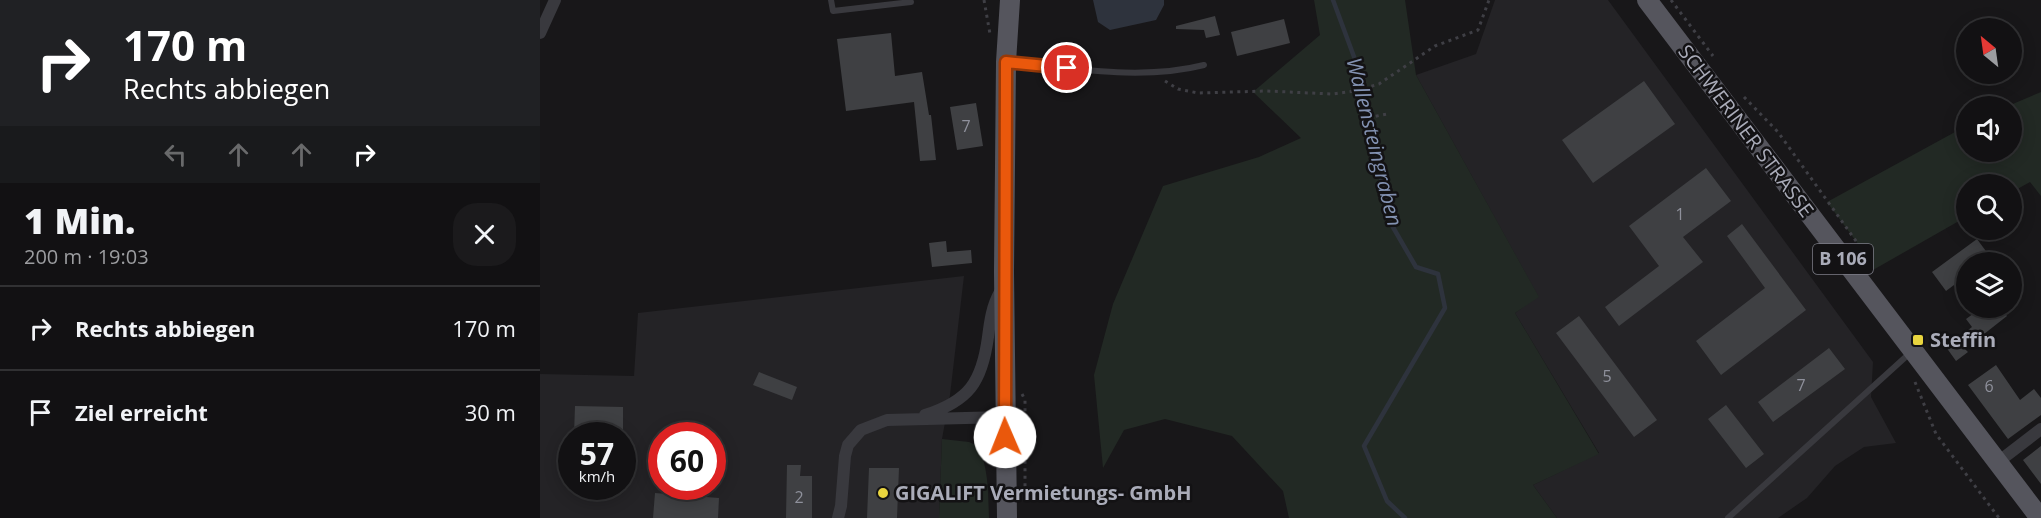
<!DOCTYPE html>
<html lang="de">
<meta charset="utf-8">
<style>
body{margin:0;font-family:"Open Sans",sans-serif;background:#1b1a1c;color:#f1f3f6;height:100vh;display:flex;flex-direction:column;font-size:22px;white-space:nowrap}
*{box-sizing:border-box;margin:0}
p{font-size:20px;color:#9c9da0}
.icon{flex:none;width:33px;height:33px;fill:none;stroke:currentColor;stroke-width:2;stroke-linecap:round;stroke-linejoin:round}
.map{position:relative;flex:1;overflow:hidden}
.details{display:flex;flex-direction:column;background:#121113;width:540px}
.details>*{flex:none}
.hud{background:#202124;color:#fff;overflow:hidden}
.needle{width:39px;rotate:331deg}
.buttons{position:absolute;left:1416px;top:18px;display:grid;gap:12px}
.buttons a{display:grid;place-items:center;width:66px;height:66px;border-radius:50%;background:#121113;box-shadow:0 3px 15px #0003,0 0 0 2px #313133;font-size:30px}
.speed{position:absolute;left:18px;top:422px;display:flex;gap:12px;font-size:30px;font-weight:700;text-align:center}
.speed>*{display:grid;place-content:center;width:78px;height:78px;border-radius:50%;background:#121113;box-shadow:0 3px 15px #0003,0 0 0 2px #313133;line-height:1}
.speed small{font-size:15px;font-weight:400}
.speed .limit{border:9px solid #d22;background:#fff;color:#111}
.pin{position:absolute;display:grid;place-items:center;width:51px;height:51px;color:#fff;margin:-26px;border:3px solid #fff;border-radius:50%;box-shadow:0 2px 6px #0007}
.me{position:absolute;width:66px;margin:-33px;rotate:359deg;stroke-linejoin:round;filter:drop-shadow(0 0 4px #0008)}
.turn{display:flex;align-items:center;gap:21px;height:126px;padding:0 24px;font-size:27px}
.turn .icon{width:78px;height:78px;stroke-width:2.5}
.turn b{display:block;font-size:42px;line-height:51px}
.lanes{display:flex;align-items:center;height:57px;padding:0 24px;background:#0003;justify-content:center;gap:30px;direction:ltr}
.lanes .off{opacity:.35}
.round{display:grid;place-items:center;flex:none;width:63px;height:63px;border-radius:24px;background:#1b1a1c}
.headline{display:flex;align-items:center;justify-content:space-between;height:102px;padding:0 24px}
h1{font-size:36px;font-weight:800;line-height:45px}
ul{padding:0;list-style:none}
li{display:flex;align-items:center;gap:18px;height:84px;padding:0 24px;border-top:2px solid #313133}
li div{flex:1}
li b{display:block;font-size:22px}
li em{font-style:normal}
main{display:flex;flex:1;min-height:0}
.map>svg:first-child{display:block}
.built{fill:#242326;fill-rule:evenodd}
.green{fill:#222924}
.water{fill:#2e333d}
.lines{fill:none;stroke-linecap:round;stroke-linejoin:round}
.stream{stroke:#2e333d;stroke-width:4.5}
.building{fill:#3f4043}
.path{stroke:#3f3f45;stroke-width:3;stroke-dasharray:3 4.5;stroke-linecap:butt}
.lane{stroke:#39393e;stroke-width:6}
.street{stroke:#39393e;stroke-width:12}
.primary{stroke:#55555d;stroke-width:20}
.route-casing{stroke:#983908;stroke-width:15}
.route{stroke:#ea580c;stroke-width:10}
.poi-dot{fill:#e9d53f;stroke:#131214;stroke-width:2}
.labels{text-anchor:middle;stroke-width:5;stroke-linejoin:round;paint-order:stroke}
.number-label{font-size:16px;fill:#8f919c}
.shield{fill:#131214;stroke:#7d7e88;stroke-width:1.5}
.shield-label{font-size:18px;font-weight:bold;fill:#aaacb9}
.street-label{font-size:20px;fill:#aaacb9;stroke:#131214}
.poi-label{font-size:20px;font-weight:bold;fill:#aaacb9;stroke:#131214;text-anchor:start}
.water-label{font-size:21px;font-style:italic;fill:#8392b2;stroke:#131214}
</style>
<main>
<section class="details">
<div class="hud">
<div class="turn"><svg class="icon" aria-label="right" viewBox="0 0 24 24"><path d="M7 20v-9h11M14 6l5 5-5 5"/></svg><div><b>170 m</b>Rechts abbiegen</div></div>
<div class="lanes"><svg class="icon off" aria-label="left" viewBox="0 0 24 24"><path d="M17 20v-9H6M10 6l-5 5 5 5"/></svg><svg class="icon off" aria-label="ahead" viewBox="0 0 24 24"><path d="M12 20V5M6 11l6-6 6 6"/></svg><svg class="icon off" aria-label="ahead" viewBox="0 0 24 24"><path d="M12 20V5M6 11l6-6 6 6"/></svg><svg class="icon" aria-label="right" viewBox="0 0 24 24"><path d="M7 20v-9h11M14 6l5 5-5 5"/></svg></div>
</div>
<div class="headline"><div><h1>1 Min.</h1><p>200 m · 19:03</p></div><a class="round"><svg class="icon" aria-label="close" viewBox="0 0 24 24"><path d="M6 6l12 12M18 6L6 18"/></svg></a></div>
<ul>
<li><svg class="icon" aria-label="right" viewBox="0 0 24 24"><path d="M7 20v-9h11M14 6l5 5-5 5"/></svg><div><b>Rechts abbiegen</b></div><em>170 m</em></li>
<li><svg class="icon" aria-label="arrive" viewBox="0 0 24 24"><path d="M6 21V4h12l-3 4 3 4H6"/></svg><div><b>Ziel erreicht</b></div><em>30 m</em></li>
</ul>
</section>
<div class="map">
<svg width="1501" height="518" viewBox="0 0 1501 518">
<rect width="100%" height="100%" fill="#181719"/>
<path class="built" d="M955,0H1068L1333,362L1331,397L1356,443L1324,447L1295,466L1267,498L1238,518H1017L993,485L1059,453L975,313L998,296L876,75L936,54Z
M424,276L410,395L402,439L399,518H0V374L94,376L98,313ZM32,435H82V486H32ZM122,435H172V486H122Z"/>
<path class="green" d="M774,0H865L876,75L999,297L975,313L1059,454L993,485L1017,518H749L743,491L692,436L625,419L584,430L563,468L554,375L573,304L623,186L719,157L761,138L713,92L780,35Z
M1501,92V196L1490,182L1472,192V184H1426V217L1326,274L1321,248L1287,202L1426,126V152H1472V106H1468Z
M402,439L429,442L438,446C449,469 448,493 449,518H399Z"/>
<path class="water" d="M553,0H624V5L616,20L570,30L558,22Z"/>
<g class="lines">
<path class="stream" d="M793,0L820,73L850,222L876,267L898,274L905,308L824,446L847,501L865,518"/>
</g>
<path class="building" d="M675,16L680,35L666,38L664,30L636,29V26Z
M744,19L750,43L697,56L691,32Z
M351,33L355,76L382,72L389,115H391L396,160L380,161L374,102L306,111L297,39Z
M1104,81L1135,124L1053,183L1022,140Z
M436,103L443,146L417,150L410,107Z
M1166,168L1191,201L1143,237L1163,262L1079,326L1065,307L1119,266L1089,226Z
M1202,224L1266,310L1181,375L1156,341L1225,288L1187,236Z
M1437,239L1451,258L1445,262H1426V276L1406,291L1392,272Z
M406,241L407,252L431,250L432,263L392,267L389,243Z
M1441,308H1461L1467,316L1425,349L1428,352L1416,361L1406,347L1432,327L1426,319Z
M1039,316L1117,420L1094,437L1016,333Z
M1289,348L1305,369L1233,422L1218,402Z
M1456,365L1480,400L1494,389L1501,398V415L1468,439L1428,385Z
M219,372L257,387L252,400L213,385Z
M1186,405L1224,454L1206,468L1168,419Z
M35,406L83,407V435H34Z
M1501,446V484L1483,460Z
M247,465H261L260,476H272V518H246Z
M329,468H359L357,518H327Z
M115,493L179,498L178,518H113Z"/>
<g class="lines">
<path class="path" d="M444,0L450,34
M1131,0L1173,56
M625,81L638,89L658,93L727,91L792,94L815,91L839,84L895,46L938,30L949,0
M1204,97L1238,132L1321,248L1328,262
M821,119L847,114
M1375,382L1396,434L1459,518
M482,394L485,400V491"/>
<path class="lane" d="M291,0L293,11L371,2L370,0
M468,62C532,68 601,81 664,65
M1188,518L1370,353"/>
<path class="street" d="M0,33L15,0
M385,415C429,401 442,382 448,337C450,321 452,306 460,292
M1458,462L1501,429
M298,518L301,506L305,456L308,445L321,430L347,420L465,417"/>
<path class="primary" d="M1107,0L1500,518
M467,518L464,272L466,62L470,0"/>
</g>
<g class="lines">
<defs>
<path id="route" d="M465,437L466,62L527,68"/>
</defs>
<use href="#route" class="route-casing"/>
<use href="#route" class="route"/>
</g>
<g class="poi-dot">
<rect x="1372" y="334" width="12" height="12" rx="3"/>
<circle cx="343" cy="493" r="6"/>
</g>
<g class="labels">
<g class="number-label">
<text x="426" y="132">7</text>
<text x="1140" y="220">1</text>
<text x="1067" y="382">5</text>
<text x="1261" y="391">7</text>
<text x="1449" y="392">6</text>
<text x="259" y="503">2</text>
</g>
<rect class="shield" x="1273" y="244" width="60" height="30" rx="4.5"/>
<g class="shield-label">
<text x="1303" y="265">B 106</text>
</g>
<g class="street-label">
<text transform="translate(1206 131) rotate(53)" y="7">SCHWERINER STRASSE</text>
</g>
<g class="poi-label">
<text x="1390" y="347">Steffin</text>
<text x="355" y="500">GIGALIFT Vermietungs- GmbH</text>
</g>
<g class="water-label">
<text transform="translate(834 142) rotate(76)" y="7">Wallensteingraben</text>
</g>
</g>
</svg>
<div class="buttons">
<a><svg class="needle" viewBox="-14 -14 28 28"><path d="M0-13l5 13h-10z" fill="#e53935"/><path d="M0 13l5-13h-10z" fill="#9c9da0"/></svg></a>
<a><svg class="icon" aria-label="sound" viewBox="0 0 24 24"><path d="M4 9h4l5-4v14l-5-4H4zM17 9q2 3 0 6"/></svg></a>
<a><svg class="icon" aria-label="search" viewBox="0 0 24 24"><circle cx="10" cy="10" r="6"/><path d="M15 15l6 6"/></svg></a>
<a><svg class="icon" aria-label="layers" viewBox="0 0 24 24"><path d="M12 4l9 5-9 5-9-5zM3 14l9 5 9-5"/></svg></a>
</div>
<div class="speed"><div>57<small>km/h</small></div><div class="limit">60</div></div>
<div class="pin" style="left:527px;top:68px;background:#d93025"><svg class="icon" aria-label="arrive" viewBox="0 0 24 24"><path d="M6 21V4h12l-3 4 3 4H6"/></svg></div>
<svg class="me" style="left:465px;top:437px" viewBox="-20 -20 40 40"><circle r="19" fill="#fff"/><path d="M0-13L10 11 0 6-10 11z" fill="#ea580c"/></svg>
</div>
</main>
